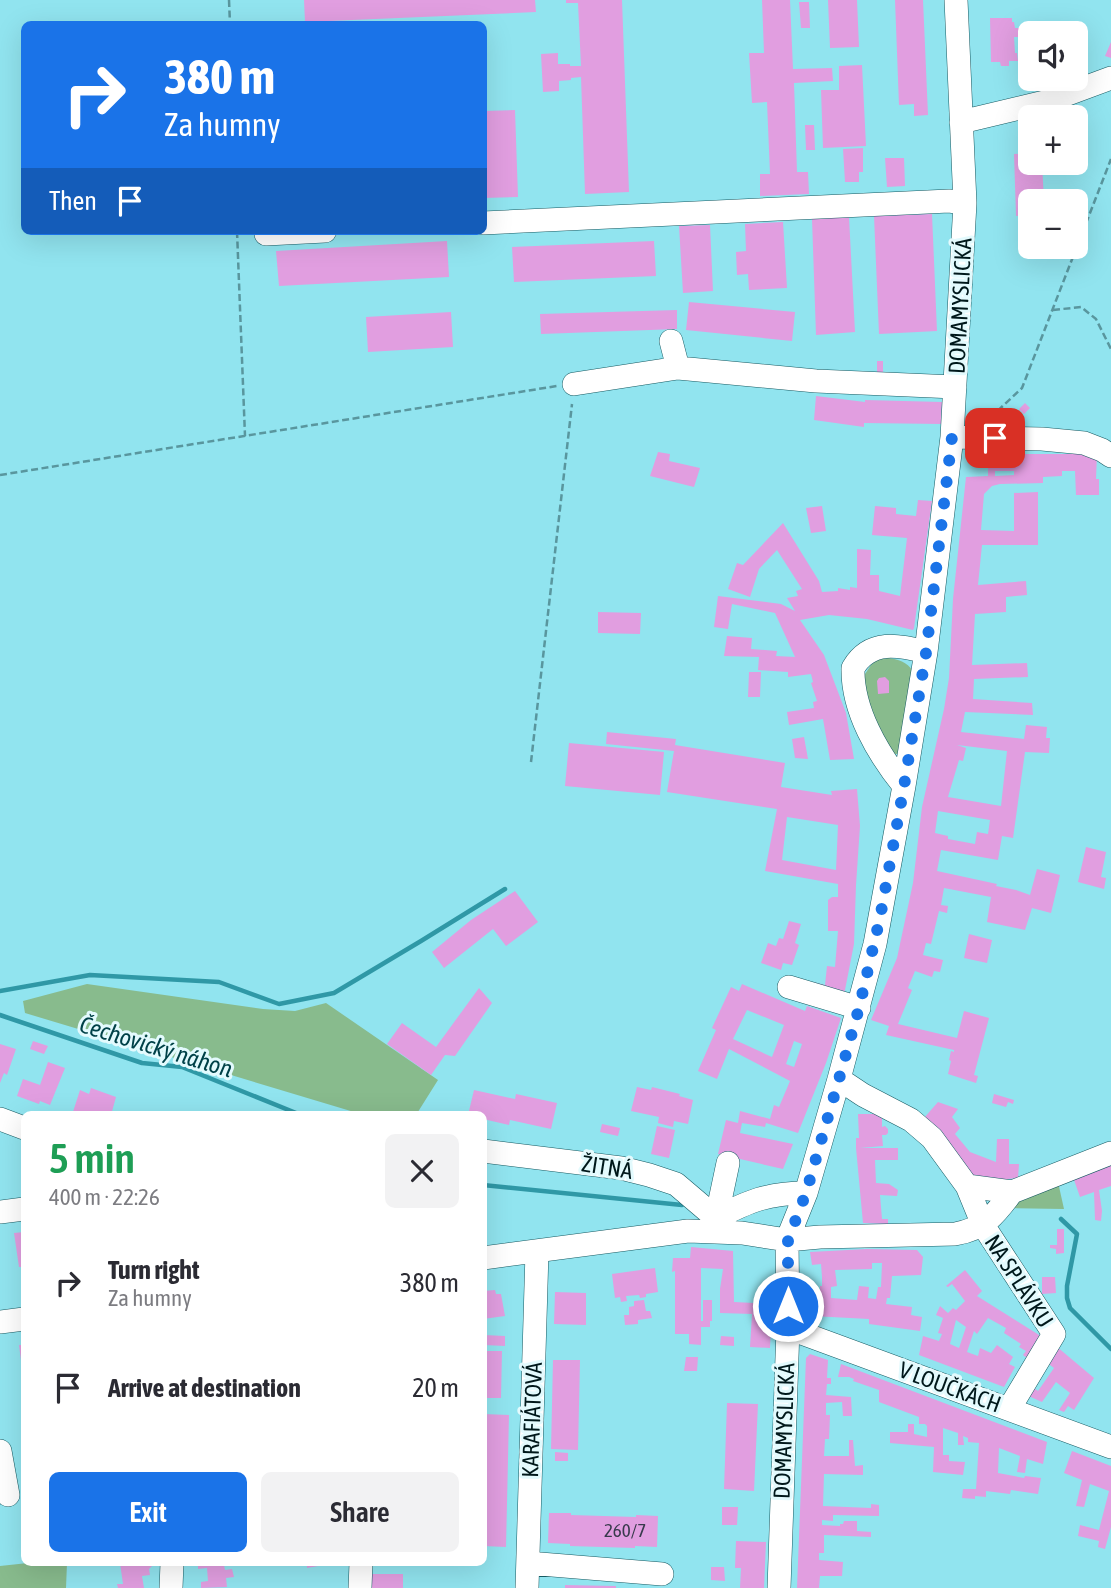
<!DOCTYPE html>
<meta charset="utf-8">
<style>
body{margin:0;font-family:"Asap Condensed",sans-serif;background:#f2f2f3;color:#2b2b33;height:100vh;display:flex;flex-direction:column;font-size:26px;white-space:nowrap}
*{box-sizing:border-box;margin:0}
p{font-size:23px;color:#7c7c81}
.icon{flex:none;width:38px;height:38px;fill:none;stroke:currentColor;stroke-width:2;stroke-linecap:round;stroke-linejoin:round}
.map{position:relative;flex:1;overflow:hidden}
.panel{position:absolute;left:21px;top:1111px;width:466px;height:455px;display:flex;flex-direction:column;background:#fff;border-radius:10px;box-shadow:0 7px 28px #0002}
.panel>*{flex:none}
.guide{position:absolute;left:21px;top:21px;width:466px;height:214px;border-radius:10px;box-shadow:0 7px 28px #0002;background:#1a73e8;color:#fff;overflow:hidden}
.controls{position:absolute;left:1018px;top:21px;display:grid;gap:14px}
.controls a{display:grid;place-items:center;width:70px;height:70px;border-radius:10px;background:#fff;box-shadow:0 7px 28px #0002;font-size:35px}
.pin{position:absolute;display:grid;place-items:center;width:60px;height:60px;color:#fff;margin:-30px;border-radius:14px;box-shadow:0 4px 10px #0006}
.me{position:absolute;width:77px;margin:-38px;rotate:0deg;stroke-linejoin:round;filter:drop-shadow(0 0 5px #0008)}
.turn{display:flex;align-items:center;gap:24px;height:147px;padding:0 28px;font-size:32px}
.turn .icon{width:91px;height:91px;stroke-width:2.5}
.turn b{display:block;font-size:49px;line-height:60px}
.then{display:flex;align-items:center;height:66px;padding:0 28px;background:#0003;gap:14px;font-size:26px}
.round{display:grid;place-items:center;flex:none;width:74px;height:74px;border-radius:10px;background:#f2f2f3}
.head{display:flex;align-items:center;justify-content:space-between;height:119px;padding:0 28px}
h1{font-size:42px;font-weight:600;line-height:52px;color:#1e9e55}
.action{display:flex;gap:14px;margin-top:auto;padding:14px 28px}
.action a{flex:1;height:80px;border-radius:10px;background:#1a73e8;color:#fff;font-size:28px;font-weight:600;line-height:80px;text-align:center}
.action a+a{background:#f2f2f3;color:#2b2b33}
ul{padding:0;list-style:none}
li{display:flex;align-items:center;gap:21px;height:105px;padding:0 28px}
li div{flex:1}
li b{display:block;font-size:26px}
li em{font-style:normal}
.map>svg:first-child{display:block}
.green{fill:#88bb8d}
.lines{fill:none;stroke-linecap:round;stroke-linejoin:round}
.stream{stroke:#2f98a6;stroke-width:4.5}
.building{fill:#e19ee0;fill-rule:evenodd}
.minor-casing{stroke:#165a62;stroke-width:24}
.path{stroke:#59969e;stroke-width:2.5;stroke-dasharray:7 3.5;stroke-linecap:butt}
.minor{stroke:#fff;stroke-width:23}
.route{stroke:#1a73e8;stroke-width:12;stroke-dasharray:0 21.6}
.labels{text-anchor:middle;stroke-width:6;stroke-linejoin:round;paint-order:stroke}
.number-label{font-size:19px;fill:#383a4c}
.street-label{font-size:23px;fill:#00181b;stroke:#e3fafd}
.water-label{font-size:24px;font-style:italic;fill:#004148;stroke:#e3fafd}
</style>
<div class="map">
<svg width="1111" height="1588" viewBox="0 0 1111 1588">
<rect width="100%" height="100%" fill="#91e4ef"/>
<path class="green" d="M888,658C898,659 907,662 913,671L901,752L897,754H891L863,698L865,674L871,665L877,660Z
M87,984L263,1009L295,1011L326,1003L438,1080L416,1115H364L25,1013L23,1001Z
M1058,1182L1064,1209L1006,1208L1015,1201Z
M28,1563H67L66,1588H0V1566Z"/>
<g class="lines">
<path class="stream" d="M0,991L90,975L219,982L279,1004L334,993L421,941L505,889
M0,1015L142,1063L182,1067L301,1115
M483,1185L682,1205
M1061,1219L1077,1234L1067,1286V1298L1070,1308L1111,1349"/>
</g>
<path class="building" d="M304,0H535L536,12L305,22Z
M566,0H622L629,192L585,194L581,77L571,78V80L559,81V91L543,92L541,54L558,53V64H570V66H581L578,3H566Z
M762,0H790L793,69L832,68L833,81L794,83L797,172H808L809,194L760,196V174H770L767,102L752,103L749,53H764Z
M828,0H857L859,47L830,48Z
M895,0H923L928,115L914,116V104L899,105Z
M799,2H809L810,28H801Z
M990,18H1012V22H1014L1015,28H1026L1027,37H1014L1015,53H1017L1018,61H1009V66H1001L1000,62H991Z
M1111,42V58L1105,56Z
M862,65L866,146L823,148L821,90H839V66Z
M1032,79H1049L1050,85L1033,86Z
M515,110L518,197L483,198V111Z
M805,125H814L815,150H806Z
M863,148V172H859V182H845L843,149Z
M1031,153V163H1042L1044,201H1031V215L1016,216L1014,154Z
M885,158H904L905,186L887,187Z
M932,214L937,331L879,334L874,216Z
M849,217L855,332L816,335L812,219Z
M783,222L787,288L749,290L748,274L737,275L736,252L746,251L745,224Z
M710,225L713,291L683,293L679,226Z
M447,241L449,277L279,286L276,251Z
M654,241L656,276L514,282L512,247Z
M689,302L795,312L792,341L686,330Z
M677,310V329L541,334L540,314Z
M451,312L453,347L368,352L366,317Z
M877,361H883V372H877Z
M816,396L865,402V400L942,402L941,424L864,423V427L814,420Z
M1025,403L1030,408L1024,414L1019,409Z
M658,452L670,454L669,461L700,468L694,487L650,476Z
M988,454H1097L1096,479H1099V495H1076L1075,471H1062V476L1043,477V483L1000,484L992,486L984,494L981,530L1014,531V493L1038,492V545H982L978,585L1026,581L1027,595L1006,597V612L975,614L972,665L1027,663L1028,677L974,679L973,699L1032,703L1033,715L965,712L961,732L1024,739L1026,725L1047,727L1046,738H1050L1049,753L1025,752L1013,838L1002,836L998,860L941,850L937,871L997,884L996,886L1016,890L1030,895L1037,869L1060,875L1051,913L1032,908L1025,930L987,922L991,897L944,888L941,905L948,906L947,913L939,911L931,944L926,943L923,955L943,960L940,972L934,971L932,977L915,971L908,988L912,990L898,1024L957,1038L964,1011L989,1018L974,1075L978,1076L976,1083L948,1074L951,1061L949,1060L951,1051L954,1052V1050L886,1035L889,1026L871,1020L897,958L913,883L922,807L944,709L949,678L953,599L966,477L988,476ZM995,471H1014V475L995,476ZM957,745L1007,751L1001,806L948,797L959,760L963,761L966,748ZM938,811L990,820L988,834L977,832L975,844L948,839V836L935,833Z
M918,500L932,501L914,628L913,630L867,619L829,615L800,620L824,655L846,713L854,759L830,760L823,719L789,725L787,712L814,708L813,702L817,701L811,683L813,682L811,674L788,677V672L758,670L759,657L724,656L727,636L752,638L751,649L777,651L776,656L795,657L775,613L732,604L728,629L714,627L718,596L781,604L795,611L787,598L798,596L796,591L802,589L777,550L759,569L750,597L728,589L737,563L743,565L783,523L819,581L822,592L838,591V588L850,590V587L857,588V549L871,550L870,575H879V591L900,596L907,538L872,535L875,506L896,508V514L916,516Z
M822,506L826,531L811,533L806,508Z
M598,612L641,613L640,634L598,633Z
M749,672H761L760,697H748Z
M885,677L889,681V693L878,694L877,681L879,678Z
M607,732L676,739L675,745L785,763L781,787L832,795L831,791L857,789L860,826L856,885L854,944L844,995L812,987L813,982L825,985L827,966L835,967L838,931H828V900L832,897H838V884L765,871L777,809L667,792L674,751L606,744ZM787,817L838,825L836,870L782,860Z
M804,737L808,759L795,758L792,739Z
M569,743L664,752L660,795L565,786Z
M1086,847L1106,852L1101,877L1106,878L1104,889L1078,882Z
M515,891L538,922L506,946L493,929L444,968L432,952L471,920Z
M789,921L801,924L795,943L799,945L792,965L783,963L781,970L761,963L768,943L776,946L779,938L783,939Z
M969,934L992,940L987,963L964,958Z
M742,984L805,1011L807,1006L841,1018L826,1063L798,1133L766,1123L765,1127L742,1123L740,1133L793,1144L783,1169L718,1154L726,1120L738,1123L740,1111L770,1119L774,1105L779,1107L790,1081L729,1049L717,1079L698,1071L716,1030L712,1028L731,987L739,991ZM747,1010L784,1025L772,1057L733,1039ZM794,1041L802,1044L794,1067L786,1064Z
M479,988L492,1003L455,1056L445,1055L431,1075L387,1044L402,1023L436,1047Z
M33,1041L48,1046L44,1054L30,1049Z
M0,1044L16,1049L7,1075L4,1073L0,1083Z
M48,1062L65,1068L50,1105L40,1101L39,1104L17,1096L23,1079L40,1085Z
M637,1087L651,1090L652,1087L680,1094L679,1096L693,1100L688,1124L674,1121L673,1127L658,1123L659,1117L631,1111Z
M91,1088L116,1097L111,1115H72L80,1090L89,1094Z
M474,1090L515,1099L516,1094L557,1103L551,1129L510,1120L509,1125L483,1119V1115H468Z
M994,1094L1014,1100L1013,1104L1008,1102L1006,1107L992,1103Z
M938,1102L958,1109L952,1117L960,1128L955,1134L970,1152L996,1162L997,1139H1009V1164H1019L1018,1178L986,1181L969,1173L924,1118Z
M858,1114H882V1127L885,1126L888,1129V1133L886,1135H882L883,1146L860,1148H898V1160H875L876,1183L889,1184L898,1190L897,1196L880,1195L882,1219H888V1224L863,1223L856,1148V1138H859Z
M602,1124L620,1128L618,1136L600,1132Z
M657,1126L675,1130L669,1158L651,1154Z
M1111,1163V1186L1099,1190L1102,1211L1101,1221L1095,1220L1094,1192L1080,1197L1073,1177Z
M1057,1229H1064V1253L1056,1254V1249L1050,1248V1245H1057Z
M24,1232V1267H19L14,1233Z
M691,1247L733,1251L734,1302L772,1304L770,1348L750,1347L752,1314L720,1313V1289L723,1269L701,1268V1321H703V1300H712V1321H710V1327H701V1345L689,1344V1334H675V1271L672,1272L673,1258H690Z
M867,1249L917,1250L923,1257L921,1275L892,1276L890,1298H887L886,1304L912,1307L911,1315L922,1317L920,1331L869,1324V1319L812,1316L813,1304H820V1286H822V1277L821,1264L812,1265L810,1252ZM872,1263H882L881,1287H878L876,1299L868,1298L869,1287L859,1286L857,1300L831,1298V1287L837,1286L835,1270L872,1269Z
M655,1268L658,1292L646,1294V1297L640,1298L639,1295L626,1296L627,1301L621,1302L620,1297L615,1298L612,1274Z
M965,1270L982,1291L977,1296L1047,1340L1029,1368L1023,1364L1027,1358L1023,1355L1026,1351L1019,1347L1021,1344L1004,1333L1006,1328L988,1318L977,1334L974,1331L967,1352L978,1356L980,1348L991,1353L997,1345L1013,1357L1009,1364L1015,1367L1004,1387L919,1355L923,1336L939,1341L942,1334L938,1333L943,1318L936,1315L940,1306L948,1313L953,1308L956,1310L965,1301L952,1284L948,1287L946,1286ZM956,1320L966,1327L959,1348L950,1344Z
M1042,1277H1055L1056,1293L1042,1294Z
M495,1290L496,1294H501L505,1316L483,1319V1291Z
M555,1292L586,1293V1325L554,1324Z
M644,1300L646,1311H650L652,1318L638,1320V1324L625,1325L624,1315H629V1307L634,1306V1301Z
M484,1335L505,1336V1346L484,1345Z
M721,1336L734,1337V1346L720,1345Z
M19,1345H24V1376H23Z
M1056,1346L1094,1378L1074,1410L1068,1406L1064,1412L1059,1410L1070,1393L1056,1382L1042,1402L1024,1394L1030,1385L1038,1391L1054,1368L1046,1362Z
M483,1351H502L501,1398H483Z
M810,1354L828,1360L827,1378H831V1384H827L826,1395L851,1397L852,1416H843L842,1402L826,1403V1415H830L829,1439H825L824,1456H849V1440H853L855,1466L863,1465V1475L824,1474L823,1506L871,1508V1504L879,1505V1516L833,1515V1521L822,1520V1525L840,1526V1524H843L844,1521H857V1531L871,1532V1537L824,1535V1553H819V1560L843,1562L842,1576H820L819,1588H797L806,1358Z
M686,1357H698L697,1371H684Z
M553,1360H580L578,1450L551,1449Z
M841,1364L1047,1442L1043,1464L1027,1459L1025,1473L1017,1472L1020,1456L999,1448L998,1473L1024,1478L1025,1476L1041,1478L1038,1494L1011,1490L1010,1494L986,1491V1497L975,1496V1499L962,1498L963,1489H976L979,1443L968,1442V1438L963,1436L964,1445H958V1433L943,1428V1455H949V1461L965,1462L963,1475L933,1472L934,1447L890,1443V1432H908V1424H914V1434L927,1437V1426L925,1424H919V1417L879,1402V1390L853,1381L854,1379L849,1377H838Z
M727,1403L758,1404L754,1491L724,1489Z
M483,1414L509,1415L506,1547L483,1546Z
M1072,1451L1111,1466V1527L1105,1549L1098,1547L1099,1541L1078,1536L1080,1525L1099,1530L1109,1491L1090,1484L1084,1507L1076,1506L1082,1480L1064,1473Z
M555,1452L568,1453V1461H555Z
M722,1507H738L737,1525H722Z
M549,1513H571V1515L636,1517V1515L658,1516L657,1547L635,1546V1548L570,1546V1544L548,1543Z
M736,1541L766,1542L764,1588H740L741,1568H735Z
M120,1563H149L153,1565L149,1569L150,1575L142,1576L144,1588H118L117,1584H123Z
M198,1563H231V1564L224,1565L225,1570L232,1569L234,1577L226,1578L227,1587L201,1588V1582L208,1581L207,1568L198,1569Z
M307,1563H329V1564L307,1568Z
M711,1567H724L725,1581L711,1580Z
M370,1574H403V1588H370Z
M565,1585L616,1586V1588H565Z"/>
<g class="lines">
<defs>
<path id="minor" d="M961,122L1049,101L1111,78
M483,223L949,201L965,203
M266,234L325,231
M671,341L678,368
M574,384L678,368L816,381L955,387
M952,437L1042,439L1084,443L1102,450L1111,456
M904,786C878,754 852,710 853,668C870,639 899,645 926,652
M789,987L859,1008
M839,1079L863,1095L911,1120L932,1138L967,1186L983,1225L1054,1334L1009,1409
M0,1119L24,1128
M483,1151L621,1168L649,1175L676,1184L716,1218
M967,1186L1012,1192L1111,1153
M0,1212L24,1209
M716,1218C749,1201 768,1193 806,1193
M714,1229L728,1163
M483,1258L688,1231L742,1233L787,1240L820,1237L955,1234C984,1229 995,1215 1012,1192
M0,1322L24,1319
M788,1328L1111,1447
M0,1451L8,1495
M528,1563L662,1574
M171,1588L172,1563
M360,1588L361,1563
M527,1588L537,1252
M779,1588L788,1328L787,1240L806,1193L839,1079L875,944L904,786L926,652L952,437L965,203L956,0"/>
</defs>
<use href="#minor" class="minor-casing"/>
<path class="path" d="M229,0L230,24
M237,231L245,436
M1053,310L1081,307L1096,319L1111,349
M990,418L1022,388L1111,159
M0,475L557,386
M531,762L572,404"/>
<use href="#minor" class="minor"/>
</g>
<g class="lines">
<path class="route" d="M788,1306V1240L806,1193L839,1079L859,1008L880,918L904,786L926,653L952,437L995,438"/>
</g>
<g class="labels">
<g class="number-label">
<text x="625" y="1537">260/7</text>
</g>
<g class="street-label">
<text transform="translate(960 306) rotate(-87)" y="8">DOMAMYSLICKÁ</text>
<text transform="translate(607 1167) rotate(9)" y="8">ŽITNÁ</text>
<text transform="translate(1019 1281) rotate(57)" y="8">NA SPLÁVKU</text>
<text transform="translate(950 1387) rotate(20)" y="8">V LOUČKÁCH</text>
<text transform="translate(532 1420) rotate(-88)" y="8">KARAFIÁTOVÁ</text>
<text transform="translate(784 1431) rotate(-88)" y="8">DOMAMYSLICKÁ</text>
</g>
<g class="water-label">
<text transform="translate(156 1047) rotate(17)" y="8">Čechovický náhon</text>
</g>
</g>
</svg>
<div class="controls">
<a><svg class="icon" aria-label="sound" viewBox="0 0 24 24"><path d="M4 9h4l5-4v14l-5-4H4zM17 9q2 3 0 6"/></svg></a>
<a>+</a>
<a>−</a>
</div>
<div class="pin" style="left:995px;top:438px;background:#d93025"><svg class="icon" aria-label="arrive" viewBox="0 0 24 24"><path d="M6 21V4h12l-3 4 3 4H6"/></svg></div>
<svg class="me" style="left:788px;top:1306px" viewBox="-20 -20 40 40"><circle r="17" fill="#1a73e8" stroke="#fff" stroke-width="3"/><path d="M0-11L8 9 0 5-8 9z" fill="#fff"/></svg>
<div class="guide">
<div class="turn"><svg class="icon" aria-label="right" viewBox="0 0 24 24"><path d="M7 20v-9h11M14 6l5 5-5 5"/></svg><div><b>380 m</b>Za humny</div></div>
<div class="then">Then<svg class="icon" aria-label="arrive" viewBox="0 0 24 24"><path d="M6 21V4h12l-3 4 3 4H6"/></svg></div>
</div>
<section class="panel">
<div class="head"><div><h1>5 min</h1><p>400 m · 22:26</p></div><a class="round"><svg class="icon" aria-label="close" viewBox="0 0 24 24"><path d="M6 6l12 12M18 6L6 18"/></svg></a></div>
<ul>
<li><svg class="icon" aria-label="right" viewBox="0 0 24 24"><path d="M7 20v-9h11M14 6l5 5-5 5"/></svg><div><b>Turn right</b><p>Za humny</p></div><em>380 m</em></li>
<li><svg class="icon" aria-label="arrive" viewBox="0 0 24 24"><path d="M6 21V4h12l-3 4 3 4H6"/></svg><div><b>Arrive at destination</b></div><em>20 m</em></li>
</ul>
<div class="action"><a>Exit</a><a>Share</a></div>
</section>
</div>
